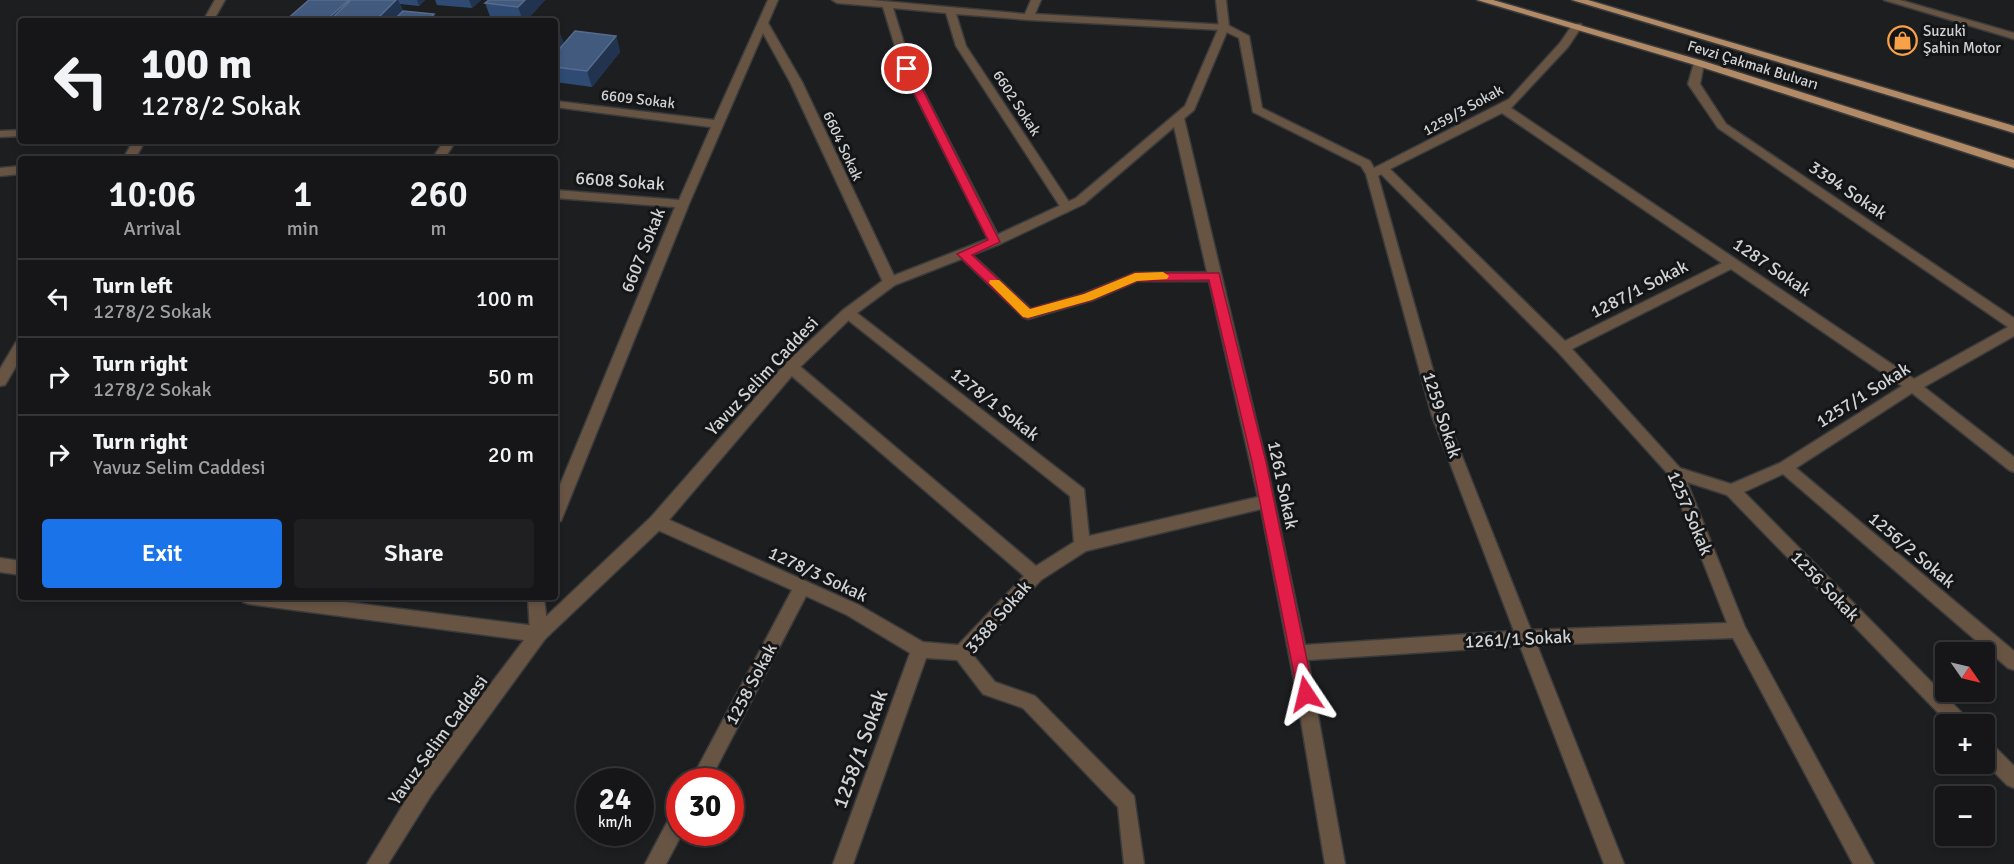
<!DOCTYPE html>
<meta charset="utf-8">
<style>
body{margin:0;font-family:Signika,sans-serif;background:#1f1f21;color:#f1f3f6;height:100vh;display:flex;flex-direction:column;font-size:22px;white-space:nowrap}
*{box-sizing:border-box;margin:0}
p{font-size:20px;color:#9e9fa2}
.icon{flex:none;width:33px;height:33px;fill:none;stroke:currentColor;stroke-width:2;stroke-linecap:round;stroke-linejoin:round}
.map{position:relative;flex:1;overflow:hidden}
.drawer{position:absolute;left:18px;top:156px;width:540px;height:444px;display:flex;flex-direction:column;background:#161618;border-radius:6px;box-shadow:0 3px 9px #0003,0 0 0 2px #353537}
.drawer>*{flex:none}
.guide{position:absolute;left:18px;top:18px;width:540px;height:126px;border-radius:6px;box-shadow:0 3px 9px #0003,0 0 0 2px #353537;background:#161618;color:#f1f3f6;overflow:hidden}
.needle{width:39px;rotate:124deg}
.fabs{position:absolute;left:1935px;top:642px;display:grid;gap:12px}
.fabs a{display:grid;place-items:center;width:60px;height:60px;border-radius:6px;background:#161618;box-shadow:0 3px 9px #0003,0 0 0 2px #353537;font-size:30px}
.speed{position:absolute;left:576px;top:768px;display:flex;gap:12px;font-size:30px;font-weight:700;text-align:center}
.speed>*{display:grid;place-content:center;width:78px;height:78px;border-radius:50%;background:#161618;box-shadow:0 3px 9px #0003,0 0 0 2px #353537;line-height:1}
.speed small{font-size:15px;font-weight:400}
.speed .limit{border:9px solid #d22;background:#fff;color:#111}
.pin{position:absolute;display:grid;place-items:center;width:51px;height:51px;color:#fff;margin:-26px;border:3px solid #fff;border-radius:50%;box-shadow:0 2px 6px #0007}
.me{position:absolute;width:66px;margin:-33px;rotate:350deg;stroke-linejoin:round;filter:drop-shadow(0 0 4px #0008)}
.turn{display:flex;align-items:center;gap:21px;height:126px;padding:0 24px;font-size:27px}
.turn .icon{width:78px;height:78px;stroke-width:2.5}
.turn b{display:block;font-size:42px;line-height:51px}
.eta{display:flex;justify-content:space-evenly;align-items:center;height:102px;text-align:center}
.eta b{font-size:36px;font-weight:600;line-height:42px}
.primary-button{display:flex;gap:12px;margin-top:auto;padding:12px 24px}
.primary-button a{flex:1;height:69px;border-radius:6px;background:#1a73e8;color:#fff;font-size:24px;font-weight:600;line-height:69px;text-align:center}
.primary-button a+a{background:#1f1f21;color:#f1f3f6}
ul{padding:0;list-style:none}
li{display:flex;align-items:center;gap:18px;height:78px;padding:0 24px;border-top:2px solid #353537}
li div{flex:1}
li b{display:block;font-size:22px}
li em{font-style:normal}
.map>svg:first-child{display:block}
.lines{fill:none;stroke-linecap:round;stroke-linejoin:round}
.minor-casing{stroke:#3a3b3d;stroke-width:3}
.tertiary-casing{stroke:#3a3b3d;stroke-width:3}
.primary-casing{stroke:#3a3b3d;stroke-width:3}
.minor{fill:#685443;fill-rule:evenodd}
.tertiary{fill:#685443;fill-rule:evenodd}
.primary{fill:#b28a66;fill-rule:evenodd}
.wall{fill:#2f4b74}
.shaded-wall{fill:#21334e}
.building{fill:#415a7e;stroke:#576c8c;stroke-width:1.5}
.route{fill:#e11d48;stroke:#92132f;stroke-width:1.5}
.slow{fill:#f59e0b}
.labels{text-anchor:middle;stroke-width:6;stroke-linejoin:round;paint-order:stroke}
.far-poi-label{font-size:15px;fill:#d1d2d3;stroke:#141517;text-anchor:start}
.far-street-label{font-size:15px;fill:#d1d2d3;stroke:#141517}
.street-label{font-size:18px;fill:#d1d2d3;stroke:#141517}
.near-street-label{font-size:21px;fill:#d1d2d3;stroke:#141517}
</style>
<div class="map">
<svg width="2014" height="864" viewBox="0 0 2014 864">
<rect width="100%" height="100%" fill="#1d1e20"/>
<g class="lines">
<defs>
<path id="minor" d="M215,0H225L213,21H203Z
M768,0H778L768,23L802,82L897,282L890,287L883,282L790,82L763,33L689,204L563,516L561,521L555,522V497L675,207L555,198V190L679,200L711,127L555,107V101L714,120Z
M832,0H871L1025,14L1031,0H1041L1035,14L1228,25L1249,36L1262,108L1370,161L1374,168L1509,99L1560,43L1573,24H1581L1582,26L1568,47L1511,108L1914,379L2008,327L1718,128L1688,84L1694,63L1699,60L1703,61L1704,63L1700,84L1726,124L2014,318V336L1924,387L2014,457V472L2009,470L1912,393L1796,468L2014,651V670L2008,668L1783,474L1744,492L1967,718L1970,724H1949L1727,495L1687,482L1745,627L1874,864H1853L1733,638L1537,645L1624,864H1604L1520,646L1308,660L1345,864H1325L1296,691L1261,509L1086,551L1041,580L972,654L995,682L1035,696L1134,796L1144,864H1124L1118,807L1023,708L983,694L957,660L926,658L853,864H833L910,653L847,615L806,596L709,782H690L792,590L651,527L649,522L651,517L657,515L663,517L859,605L923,642L958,645L1024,576L786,371L784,367L786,363H796L1036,566L1074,542L1070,496L843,316L841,313L848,308L853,310L1084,489L1089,536L1258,497L1209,281H1137L1093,300L1028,319L1023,317L957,254L958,251H968L1031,309L1083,294L1135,273L1207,272L1172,118L1174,116H1182L1184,118L1266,462L1305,645L1514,631L1432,416L1366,174L1361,166L1253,112L1239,38L1222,30L1029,20L956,14L966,46L1073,208L1067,212L1063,211L956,46L946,13L893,8L912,69L1001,241L995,245L989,241L902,69L883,7L837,3ZM1502,113L1722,263L1565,341L1390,169ZM1381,174L1558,352L1669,475L1727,623L1531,630L1446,416L1378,176ZM1731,269L1902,386L1780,463L1731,484L1680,468L1572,349Z
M1884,0H1900L2014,33V39Z
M21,130V136L0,137V131Z
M133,141H145L135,159H123Z
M444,141H456L444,159H432Z
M21,166V174L0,176V168Z
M21,341V358L5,385L0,386V369L16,342Z
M528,597H544L548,634L545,639L539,642L533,639L530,634Z
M1984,740L1991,743L2014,766V788L2007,785L1984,762Z
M680,809V832H683L666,864H645L673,811Z"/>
<path id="tertiary" d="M1216,0H1226L1229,27L1194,110L1084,204L1000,244L895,285L853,316L796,371L663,527L545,639L432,794L388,864H367L418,780L524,640L249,604L243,602L241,597H306L536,626L651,517L786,363L843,310L885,279L990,238L1076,198L1185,106L1219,27Z
M0,558L21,561V575L0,572Z"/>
<path id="primary" d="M1477,0H1493L1703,61L2014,160V168L1695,65Z
M1572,0H1588L2014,126V133Z"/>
</defs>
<use href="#minor" class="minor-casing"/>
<use href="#tertiary" class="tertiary-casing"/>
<use href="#primary" class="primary-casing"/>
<use href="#minor" class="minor"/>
<use href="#tertiary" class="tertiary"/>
<use href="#primary" class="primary"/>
</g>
<path class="wall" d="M309,0H425L419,6L400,4L403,11L434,14L437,21H285Z
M435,0H481L472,8L437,5Z
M545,0L526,21H509L491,19L485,3Z
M616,36L620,52L592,87L555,82V54Z"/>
<path class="shaded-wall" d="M349,0H355L350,21H325Z
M396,0H398L404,14L397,21H375Z
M417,0H425L419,6Z
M469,0H481L472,8Z
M525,0H545L526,21H523L518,7Z
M434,14L437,21H427Z
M558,28L564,43L555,53V31Z
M616,36L620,52L592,87L587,71Z"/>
<path class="building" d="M309,0H349L325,21H285Z
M351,0H396L375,21H329Z
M489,0H525L518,7L485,3Z
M403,11L434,14L427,21H393Z
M575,31L616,36L587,71L555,67V54Z"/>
<path class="route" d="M904,66L912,69L1000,242L972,255L1030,309L1084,294L1135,273H1219L1266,462L1314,694L1312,699L1306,702L1300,699L1298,694L1252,462L1209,280L1137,281L1092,300L1028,318L1023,317L957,254L988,240L902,69Z"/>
<path class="slow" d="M1163,272L1169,276L1167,279L1137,281L1092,300L1028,318L1023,317L989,283L990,280H999L1030,309L1084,294L1135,273Z"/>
<defs>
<symbol id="shop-ring" viewBox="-11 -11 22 22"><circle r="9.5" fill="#141517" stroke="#f7a149" stroke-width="1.5"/><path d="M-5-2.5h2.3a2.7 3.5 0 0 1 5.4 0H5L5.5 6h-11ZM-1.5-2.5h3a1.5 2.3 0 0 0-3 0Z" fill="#f7a149"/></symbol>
</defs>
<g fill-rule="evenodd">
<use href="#shop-ring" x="1886" y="24" width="33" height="33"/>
</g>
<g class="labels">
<g class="far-poi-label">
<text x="1923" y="36">Suzuki<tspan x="1923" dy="17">Şahin Motor</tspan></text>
</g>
<g class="far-street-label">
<text transform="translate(1753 65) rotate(17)" y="5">Fevzi Çakmak Bulvarı</text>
<text transform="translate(638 99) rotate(7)" y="5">6609 Sokak</text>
<text transform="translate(1017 103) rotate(57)" y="5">6602 Sokak</text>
<text transform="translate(1463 110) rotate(-29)" y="5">1259/3 Sokak</text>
<text transform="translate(843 146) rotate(65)" y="5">6604 Sokak</text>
</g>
<g class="street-label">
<text transform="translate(620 181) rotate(4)" y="6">6608 Sokak</text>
<text transform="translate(1848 190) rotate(34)" y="6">3394 Sokak</text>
<text transform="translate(643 250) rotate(-68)" y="6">6607 Sokak</text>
<text transform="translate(1772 267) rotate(34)" y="6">1287 Sokak</text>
<text transform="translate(1639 289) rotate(-27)" y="6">1287/1 Sokak</text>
<text transform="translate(762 376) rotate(-47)" y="6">Yavuz Selim Caddesi</text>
<text transform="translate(1863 395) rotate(-32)" y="6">1257/1 Sokak</text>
<text transform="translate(995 404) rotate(38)" y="6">1278/1 Sokak</text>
<text transform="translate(1442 415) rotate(72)" y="6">1259 Sokak</text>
<text transform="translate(1283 485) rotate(78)" y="6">1261 Sokak</text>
<text transform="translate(1690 513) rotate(67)" y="6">1257 Sokak</text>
<text transform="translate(1912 550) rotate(40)" y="6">1256/2 Sokak</text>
<text transform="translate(818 574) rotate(25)" y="6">1278/3 Sokak</text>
<text transform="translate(1825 586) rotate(46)" y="6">1256 Sokak</text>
<text transform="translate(998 617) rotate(-49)" y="6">3388 Sokak</text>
<text transform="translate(1518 639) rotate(-3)" y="6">1261/1 Sokak</text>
<text transform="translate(751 684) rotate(-62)" y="6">1258 Sokak</text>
<text transform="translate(438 740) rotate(-54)" y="6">Yavuz Selim Caddesi</text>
</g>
<g class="near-street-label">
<text transform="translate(860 749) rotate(-70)" y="7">1258/1 Sokak</text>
</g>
</g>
</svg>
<div class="fabs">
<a><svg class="needle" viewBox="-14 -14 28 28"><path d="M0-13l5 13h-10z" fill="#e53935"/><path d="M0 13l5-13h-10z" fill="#9e9fa2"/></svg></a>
<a>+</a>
<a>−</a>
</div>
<div class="speed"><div>24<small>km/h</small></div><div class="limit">30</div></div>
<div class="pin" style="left:907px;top:69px;background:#d93025"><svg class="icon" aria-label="arrive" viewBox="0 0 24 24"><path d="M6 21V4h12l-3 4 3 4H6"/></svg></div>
<svg class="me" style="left:1306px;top:694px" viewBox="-20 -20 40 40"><path d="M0-17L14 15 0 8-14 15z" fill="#e11d48" stroke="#fff" stroke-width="4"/></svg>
<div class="guide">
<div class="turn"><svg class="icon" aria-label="left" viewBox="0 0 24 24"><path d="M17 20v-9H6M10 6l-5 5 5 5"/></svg><div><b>100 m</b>1278/2 Sokak</div></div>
</div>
<section class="drawer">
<div class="eta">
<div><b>10:06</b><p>Arrival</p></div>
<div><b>1</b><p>min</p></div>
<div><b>260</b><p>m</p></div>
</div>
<ul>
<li><svg class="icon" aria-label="left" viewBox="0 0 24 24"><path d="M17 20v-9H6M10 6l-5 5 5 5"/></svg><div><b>Turn left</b><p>1278/2 Sokak</p></div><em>100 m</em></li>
<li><svg class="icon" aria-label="right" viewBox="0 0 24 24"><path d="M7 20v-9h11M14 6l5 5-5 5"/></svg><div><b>Turn right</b><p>1278/2 Sokak</p></div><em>50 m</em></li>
<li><svg class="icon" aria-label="right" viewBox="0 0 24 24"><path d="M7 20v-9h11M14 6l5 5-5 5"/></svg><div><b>Turn right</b><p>Yavuz Selim Caddesi</p></div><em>20 m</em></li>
</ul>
<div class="primary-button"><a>Exit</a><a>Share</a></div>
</section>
</div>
